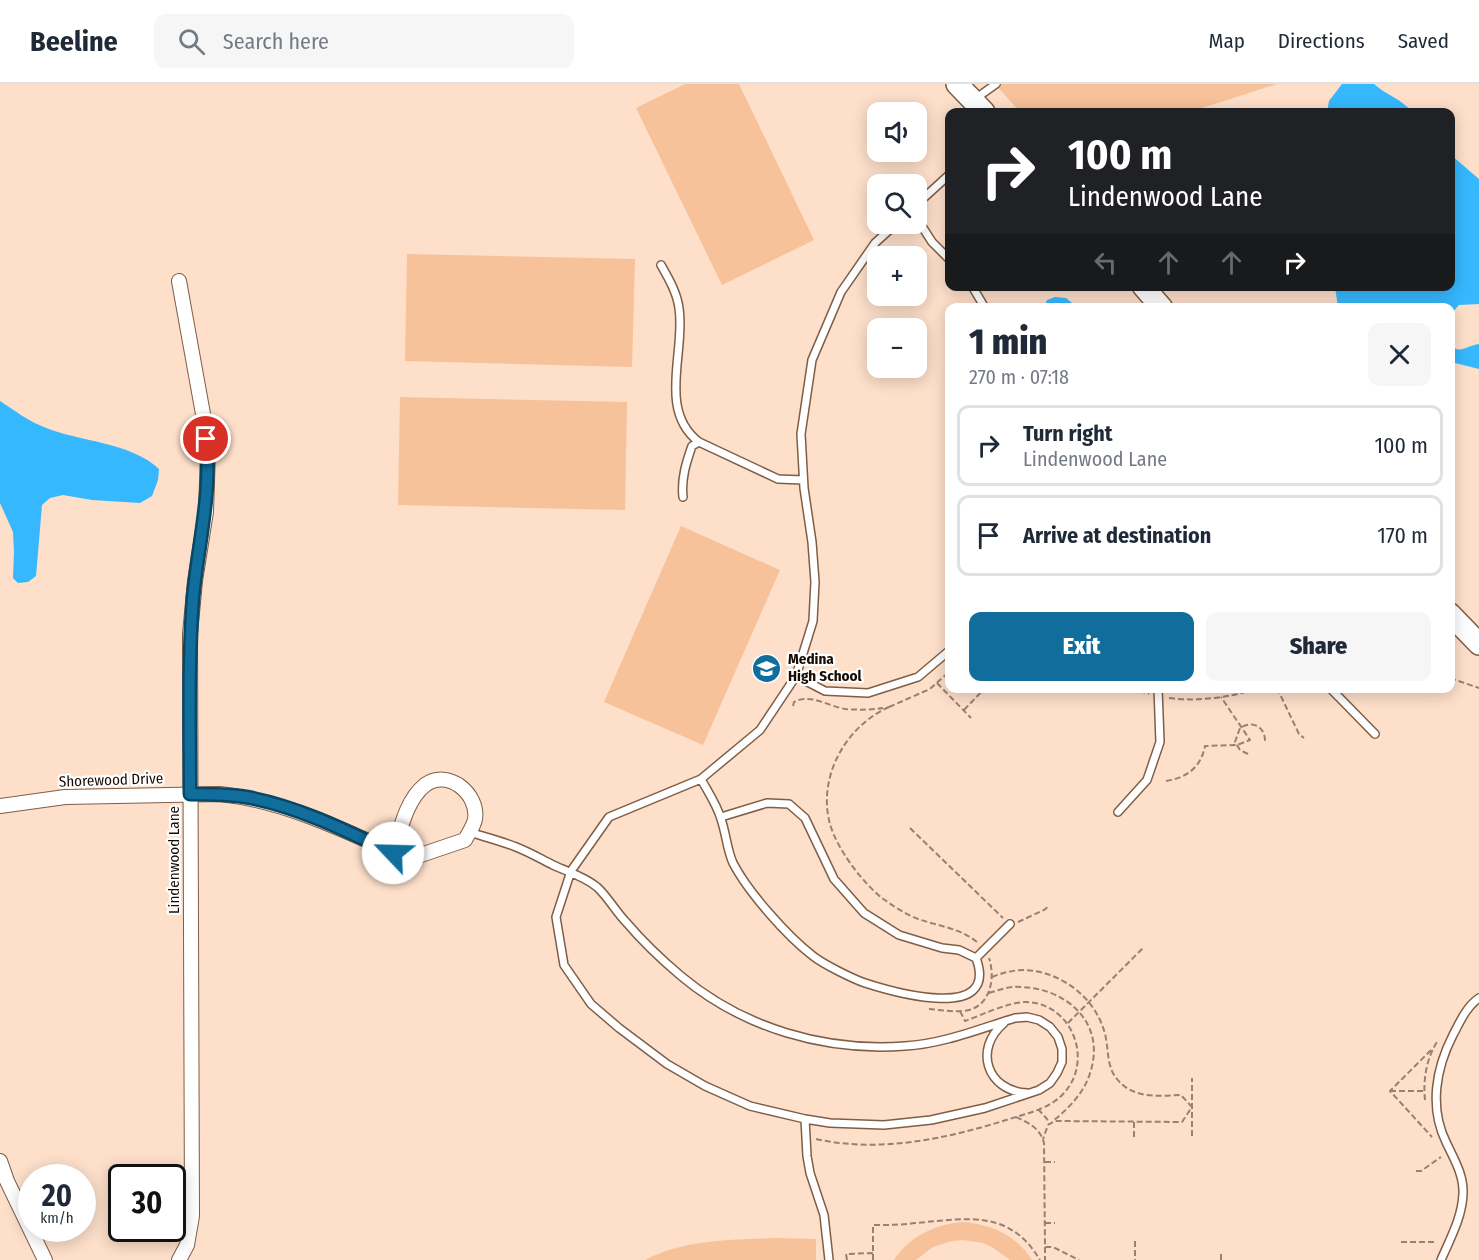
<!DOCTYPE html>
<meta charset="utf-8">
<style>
body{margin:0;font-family:"Fira Sans Condensed",sans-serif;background:#f6f6f7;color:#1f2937;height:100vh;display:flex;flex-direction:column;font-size:22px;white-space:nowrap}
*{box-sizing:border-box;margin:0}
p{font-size:20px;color:#747a83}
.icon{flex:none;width:33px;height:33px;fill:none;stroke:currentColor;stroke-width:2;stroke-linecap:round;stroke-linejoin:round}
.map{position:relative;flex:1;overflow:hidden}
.side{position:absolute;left:945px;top:219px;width:510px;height:390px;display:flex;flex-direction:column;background:#fff;border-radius:12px;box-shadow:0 3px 15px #0003}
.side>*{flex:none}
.guide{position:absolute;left:945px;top:24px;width:510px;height:183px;border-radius:12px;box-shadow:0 3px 15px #0003;background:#202124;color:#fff;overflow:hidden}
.fabs{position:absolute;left:867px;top:18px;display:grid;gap:12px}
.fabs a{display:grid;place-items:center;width:60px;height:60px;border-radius:12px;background:#fff;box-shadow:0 3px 15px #0003;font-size:30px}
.speed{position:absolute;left:18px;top:1080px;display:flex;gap:12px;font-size:30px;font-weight:700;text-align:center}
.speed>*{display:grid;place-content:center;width:78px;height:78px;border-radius:50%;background:#fff;box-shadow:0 3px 15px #0003;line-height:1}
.speed small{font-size:15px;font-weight:400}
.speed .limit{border:3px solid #111;border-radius:9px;background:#fff;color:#111}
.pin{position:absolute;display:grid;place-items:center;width:51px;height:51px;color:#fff;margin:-26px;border:3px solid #fff;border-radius:50%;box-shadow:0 2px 6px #0007}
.me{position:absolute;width:66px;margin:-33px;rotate:294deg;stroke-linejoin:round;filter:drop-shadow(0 0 4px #0008)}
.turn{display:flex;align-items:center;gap:21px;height:126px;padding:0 24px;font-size:27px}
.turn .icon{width:78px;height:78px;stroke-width:2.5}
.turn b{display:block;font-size:42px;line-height:51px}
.lanes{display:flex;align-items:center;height:57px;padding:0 24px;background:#0003;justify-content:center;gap:30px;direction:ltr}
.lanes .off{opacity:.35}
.round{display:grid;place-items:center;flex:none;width:63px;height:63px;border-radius:12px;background:#f6f6f7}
.summary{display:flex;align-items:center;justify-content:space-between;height:102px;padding:0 24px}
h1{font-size:36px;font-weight:800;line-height:45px}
.primary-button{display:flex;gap:12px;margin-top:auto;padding:12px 24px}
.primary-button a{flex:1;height:69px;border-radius:12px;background:#106d9c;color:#fff;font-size:24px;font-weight:800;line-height:69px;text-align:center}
.primary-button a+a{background:#f6f6f7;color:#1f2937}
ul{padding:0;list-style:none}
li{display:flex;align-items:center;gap:18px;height:81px;margin:0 12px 9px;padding:0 12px;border:3px solid #e0e1e3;border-radius:12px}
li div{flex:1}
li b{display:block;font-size:22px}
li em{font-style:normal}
header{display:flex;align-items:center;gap:36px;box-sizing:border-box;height:84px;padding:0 30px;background:#fff;border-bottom:2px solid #e0e1e3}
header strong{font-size:28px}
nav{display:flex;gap:33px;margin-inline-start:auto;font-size:21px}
.search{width:420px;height:54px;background:#f6f6f7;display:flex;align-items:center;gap:15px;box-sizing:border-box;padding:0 21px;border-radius:12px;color:#747a83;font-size:22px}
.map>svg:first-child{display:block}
.green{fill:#f7c199}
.water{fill:#36b8fe}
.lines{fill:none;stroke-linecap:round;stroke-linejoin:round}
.service-casing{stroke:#7e5e46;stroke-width:10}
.minor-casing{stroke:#7e5e46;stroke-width:16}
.primary-casing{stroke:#7e5e46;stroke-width:24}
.path{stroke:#978172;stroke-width:2;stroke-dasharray:6 3;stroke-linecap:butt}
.service{stroke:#fff;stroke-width:7}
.minor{stroke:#fff;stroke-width:14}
.primary{stroke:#fff;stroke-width:21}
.route-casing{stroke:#0a4765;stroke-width:15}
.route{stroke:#106d9c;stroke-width:10}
.labels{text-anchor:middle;stroke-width:4.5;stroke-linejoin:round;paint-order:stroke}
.poi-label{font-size:15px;font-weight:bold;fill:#170b04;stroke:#fff;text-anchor:start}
.street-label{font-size:15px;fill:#170b04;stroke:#fff}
</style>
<header>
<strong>Beeline</strong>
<div class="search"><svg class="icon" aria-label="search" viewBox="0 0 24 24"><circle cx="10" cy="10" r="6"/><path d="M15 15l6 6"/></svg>Search here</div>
<nav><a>Map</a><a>Directions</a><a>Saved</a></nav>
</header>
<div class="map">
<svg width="1479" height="1176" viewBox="0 0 1479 1176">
<rect width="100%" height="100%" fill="#fddfca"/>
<path class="green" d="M685,0H739L814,156L722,201L636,24Z
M995,0H1277L1190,28H1020Z
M407,170L635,175L632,283L405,277Z
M400,313L627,318L625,426L398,421Z
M681,442L780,486L703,661L604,618Z
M962,1138C991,1140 1016,1151 1032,1176H1010L992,1163L983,1159L963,1156L952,1157L933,1163L916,1176H894C910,1152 934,1141 962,1138Z
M777,1154L816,1155V1176H645C685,1155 733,1156 777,1154Z"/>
<path class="water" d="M1342,0H1374C1386,11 1402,15 1412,28H1327L1329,17Z
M1451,71L1479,95V220L1459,221L1451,230L1450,224L1338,223L1335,203L1450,202Z
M1055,213L1066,214L1077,223H1044L1047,216Z
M1450,260C1459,272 1467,261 1479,260V285L1451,278Z
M0,317C14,326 28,337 44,343C79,358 131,358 159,385L158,396L152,412L140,419L92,416L63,411L50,414L42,421L36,492L28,498L18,499L13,494L14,468L13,448L0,419Z"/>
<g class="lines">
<defs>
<path id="service" d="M975,15L996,0
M916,121L950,90
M916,133L932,158L950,176
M661,181C669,195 677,209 679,224C686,267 657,326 699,358L778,395L803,396
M972,202L985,224
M683,413C681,395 686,379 692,362L699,358
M796,592L825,607L868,609L918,593L950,566
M1330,604L1375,650
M701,695C708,708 717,721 721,735C726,749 727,766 733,779C748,808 787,852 813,872C823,880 853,895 865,899C893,908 1000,939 976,874L959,866L942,864L899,851L864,829L834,795L805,734L789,720L767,719L721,733
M1118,728L1147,696L1160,658L1158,604
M469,748C485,753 501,757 516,763C529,768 541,775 553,781C568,788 584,792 597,803C608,813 616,828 626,838C643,858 662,876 681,892C743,944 825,968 905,962C942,960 979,945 1015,934L1027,933L1039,936L1050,943L1058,953L1062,965V978L1057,989L1050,999L1039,1006L985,1024L931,1036L884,1041L830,1039L805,1035L750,1022L705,1002L667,980L619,944L591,920L564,881L556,833L571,787L609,733L701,695L760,646L796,592L813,537L815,498L812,458L804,404L801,350L812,276L841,208L875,159L896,140
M976,874L1010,840
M1004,939C973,965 987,1007 1027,1009
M805,1035L807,1072L810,1089L824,1131L829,1176
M1441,1176C1450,1155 1462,1134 1463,1110C1464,1091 1454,1075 1446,1058C1429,1023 1436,984 1453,951C1460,938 1466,923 1479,914"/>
<path id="minor" d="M179,197L205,341L208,368L206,428L195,497L190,550L192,1132L187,1161L179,1176
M0,722L65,713L220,710C287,717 347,748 409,775L465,756C468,750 474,742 475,735C479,710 448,684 425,701C406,716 400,747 393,769
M0,1077L7,1097L45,1176"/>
<path id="primary" d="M957,0L984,28
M1143,202L1162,224
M1450,530L1479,560"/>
</defs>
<use href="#service" class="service-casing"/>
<use href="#minor" class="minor-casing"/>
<use href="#primary" class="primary-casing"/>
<path class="path" d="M1450,594L1479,604
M937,599L971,634
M1131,604L1149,610
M1277,604L1299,650L1304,654
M1169,614C1199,618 1231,613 1260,604
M793,622L794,618C810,609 828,622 845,625C858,626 870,626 883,624
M889,623C846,642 817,693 830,740C837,765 862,798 882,814C893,822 905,830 918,835C938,842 960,844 977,858
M889,623L930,605L950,587
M964,626L985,604
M1248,670L1240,666L1235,658L1240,644C1252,636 1265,642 1265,657
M1166,697C1187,694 1201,683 1205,662L1237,661L1250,656L1221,613
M910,744L1003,834
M1018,838L1044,826L1049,822
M992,893C1002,889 1013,886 1024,886C1061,887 1096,914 1105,950C1109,965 1106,982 1117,995C1133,1015 1158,1012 1181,1011L1192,1023L1182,1038L1055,1037L1048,1041L1043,1055
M989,909C999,906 1009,902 1020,903C1066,904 1105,938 1091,986C1085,1008 1070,1023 1053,1037
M929,925C940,926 952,928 963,927C990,925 996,895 989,874
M1068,939L1144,863
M1431,966L1390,1007L1432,1053
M1390,1007H1423
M1425,1016C1423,997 1426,975 1437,958
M1038,1025L1047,1035L1049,1040
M1016,1033C1029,1039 1040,1044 1044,1059L1045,1163H1053L1079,1176
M1134,1038V1056
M1192,1052V994
M816,1055C879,1069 946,1055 1006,1036C1025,1030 1050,1025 1064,1009C1094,976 1072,919 1026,918C1008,918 982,931 965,937L960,927
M1045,1078H1055
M1416,1087H1421L1441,1073
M1045,1139H1055
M1135,1157V1176
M1401,1158H1437
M1045,1163V1176
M1221,1170V1176
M847,1176L846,1170L873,1169
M873,1176V1141C887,1141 901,1141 915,1139C966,1135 1009,1124 1040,1176"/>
<use href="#service" class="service"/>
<use href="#minor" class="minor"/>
<use href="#primary" class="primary"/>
</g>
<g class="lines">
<defs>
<path id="route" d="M206,355C212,409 198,460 193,514C188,579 190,644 190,710C209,710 228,710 246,713C297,722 347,747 393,769"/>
</defs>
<use href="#route" class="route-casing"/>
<use href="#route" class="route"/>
</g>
<defs>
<symbol id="school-disc" viewBox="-11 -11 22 22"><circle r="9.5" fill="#106d9c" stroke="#fff"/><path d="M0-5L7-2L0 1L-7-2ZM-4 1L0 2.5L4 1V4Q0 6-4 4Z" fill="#fff"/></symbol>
</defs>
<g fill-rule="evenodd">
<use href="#school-disc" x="750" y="568" width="33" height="33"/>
</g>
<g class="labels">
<g class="poi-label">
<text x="788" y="580">Medina<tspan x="788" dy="17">High School</tspan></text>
</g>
<g class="street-label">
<text transform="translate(111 696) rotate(-2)" y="5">Shorewood Drive</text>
<text transform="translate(174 776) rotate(-90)" y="5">Lindenwood Lane</text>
</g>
</g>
</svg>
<div class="fabs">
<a><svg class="icon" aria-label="sound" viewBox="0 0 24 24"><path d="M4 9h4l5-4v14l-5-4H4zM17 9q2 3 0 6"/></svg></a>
<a><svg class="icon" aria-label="search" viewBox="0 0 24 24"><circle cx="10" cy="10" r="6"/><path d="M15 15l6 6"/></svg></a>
<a>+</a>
<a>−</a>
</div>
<div class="speed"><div>20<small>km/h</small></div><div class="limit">30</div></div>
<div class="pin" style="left:206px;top:355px;background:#d93025"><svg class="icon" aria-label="arrive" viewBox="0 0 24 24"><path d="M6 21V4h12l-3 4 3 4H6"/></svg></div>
<svg class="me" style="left:393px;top:769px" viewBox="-20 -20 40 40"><circle r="19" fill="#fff"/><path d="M0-13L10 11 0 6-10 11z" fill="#106d9c"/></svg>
<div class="guide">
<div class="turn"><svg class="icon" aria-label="right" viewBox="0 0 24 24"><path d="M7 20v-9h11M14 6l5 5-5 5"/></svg><div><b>100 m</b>Lindenwood Lane</div></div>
<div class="lanes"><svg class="icon off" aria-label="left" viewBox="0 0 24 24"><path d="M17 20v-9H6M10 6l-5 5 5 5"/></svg><svg class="icon off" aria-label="ahead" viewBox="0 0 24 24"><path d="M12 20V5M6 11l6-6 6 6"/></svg><svg class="icon off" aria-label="ahead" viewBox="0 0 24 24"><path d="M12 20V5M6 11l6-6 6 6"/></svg><svg class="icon" aria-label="right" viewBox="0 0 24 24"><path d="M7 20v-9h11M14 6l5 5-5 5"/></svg></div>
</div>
<section class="side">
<div class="summary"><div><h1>1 min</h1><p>270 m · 07:18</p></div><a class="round"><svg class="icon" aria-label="close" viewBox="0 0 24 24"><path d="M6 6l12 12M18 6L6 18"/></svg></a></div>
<ul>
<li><svg class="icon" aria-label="right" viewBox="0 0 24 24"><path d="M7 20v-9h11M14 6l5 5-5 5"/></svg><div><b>Turn right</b><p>Lindenwood Lane</p></div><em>100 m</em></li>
<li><svg class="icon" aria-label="arrive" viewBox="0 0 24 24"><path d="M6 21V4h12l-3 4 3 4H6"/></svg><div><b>Arrive at destination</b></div><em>170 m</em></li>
</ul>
<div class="primary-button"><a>Exit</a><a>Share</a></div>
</section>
</div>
